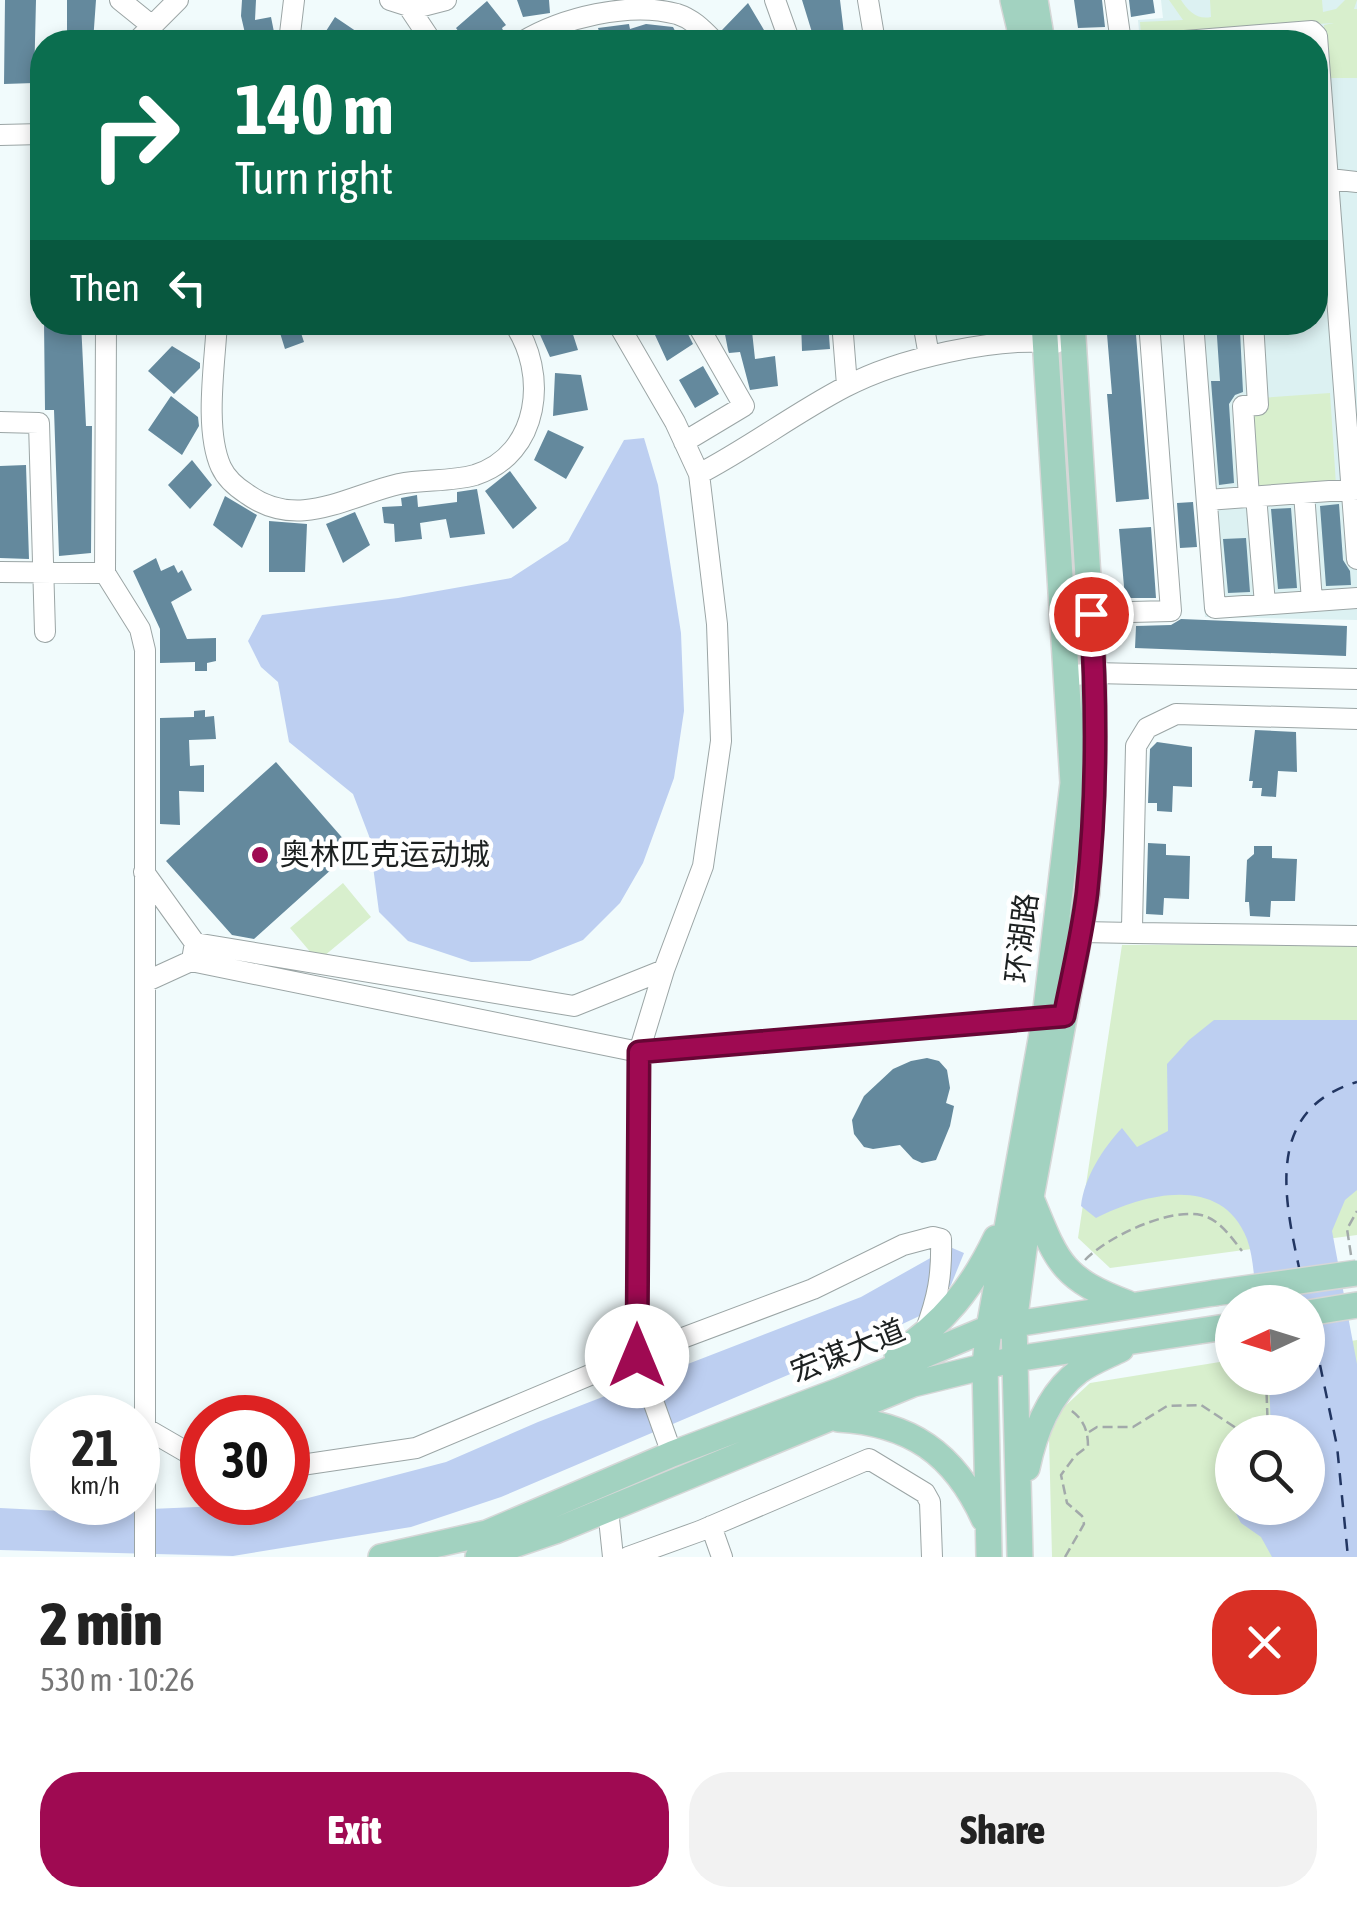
<!DOCTYPE html>
<meta charset="utf-8">
<style>
body{margin:0;font-family:"Asap Condensed","Noto Sans SC",sans-serif;background:#f2f2f2;color:#222;height:100vh;display:flex;flex-direction:column;font-size:38px;white-space:nowrap}
*{box-sizing:border-box;margin:0}
p{font-size:32px;color:#767676}
.icon{flex:none;width:55px;height:55px;fill:none;stroke:currentColor;stroke-width:2;stroke-linecap:round;stroke-linejoin:round}
.map{position:relative;height:1557px;overflow:hidden}
.drawer{display:flex;flex-direction:column;background:#fff;flex:1}
.drawer>*{flex:none}
.hud{position:absolute;left:30px;top:30px;width:1298px;height:305px;border-radius:40px;box-shadow:0 5px 15px #0003;background:#0b6e4f;color:#fff;overflow:hidden}
.needle{width:65px;rotate:266deg}
.fabs{position:absolute;left:1215px;top:1285px;display:grid;gap:20px}
.fabs a{display:grid;place-items:center;width:110px;height:110px;border-radius:50%;background:#fff;box-shadow:0 5px 15px #0003;font-size:50px}
.speed{position:absolute;left:30px;top:1395px;display:flex;gap:20px;font-size:50px;font-weight:700;text-align:center}
.speed>*{display:grid;place-content:center;width:130px;height:130px;border-radius:50%;background:#fff;box-shadow:0 5px 15px #0003;line-height:1}
.speed small{font-size:25px;font-weight:400}
.speed .limit{border:15px solid #d22;background:#fff;color:#111}
.pin{position:absolute;display:grid;place-items:center;width:85px;height:85px;color:#fff;margin:-42px;border:5px solid #fff;border-radius:50%;box-shadow:0 2px 10px #0007}
.me{position:absolute;width:110px;margin:-55px;rotate:0deg;stroke-linejoin:round;filter:drop-shadow(0 0 8px #0008)}
.turn{display:flex;align-items:center;gap:35px;height:210px;padding:0 40px;font-size:45px}
.turn .icon{width:130px;height:130px;stroke-width:2.5}
.turn b{display:block;font-size:70px;line-height:85px}
.then{display:flex;align-items:center;height:95px;padding:0 40px;background:#0003;gap:20px;font-size:38px}
.round{display:grid;place-items:center;flex:none;width:105px;height:105px;border-radius:40px;background:#f2f2f2}
.head{display:flex;align-items:center;justify-content:space-between;height:170px;padding:0 40px}
h1{font-size:60px;font-weight:800;line-height:75px}
.primary-button{display:flex;gap:20px;margin-top:auto;padding:20px 40px}
.primary-button a{flex:1;height:115px;border-radius:40px;background:#9f0a52;color:#fff;font-size:40px;font-weight:800;line-height:115px;text-align:center}
.primary-button a+a{background:#f2f2f2;color:#222}
.map>svg:first-child{display:block}
.built{fill:#dcf1f2}
.green{fill:#d8efcd;fill-rule:evenodd}
.water{fill:#bdcff1}
.lines{fill:none;stroke-linecap:round;stroke-linejoin:round}
.ferry{stroke:#223662;stroke-width:2.5;stroke-dasharray:12 10;stroke-linecap:butt}
.building{fill:#64899d}
.minor-casing{stroke:#9ba5a5;stroke-width:22}
.major-casing{stroke:#d6d7d7;stroke-width:28}
.path{stroke:#a2a9aa;stroke-width:2.5;stroke-dasharray:10 5;stroke-linecap:butt}
.minor{stroke:#fff;stroke-width:20}
.major{stroke:#a2d2c0;stroke-width:25}
.major-bridge-casing{stroke:#d6d7d7;stroke-width:28;stroke-linecap:butt}
.major-bridge{stroke:#a2d2c0;stroke-width:25}
.route-casing{stroke:#670635;stroke-width:25}
.route{stroke:#9f0a52;stroke-width:18}
.poi-dot{fill:#9f0a52;stroke:#fff;stroke-width:4}
.labels{text-anchor:middle;stroke-width:9;stroke-linejoin:round;paint-order:stroke}
.poi-label{font-size:30px;fill:#1d2121;stroke:#fff;text-anchor:start}
.street-label{font-size:30px;fill:#1d2121;stroke:#fff}
</style>
<div class="map">
<svg width="1357" height="1557" viewBox="0 0 1357 1557">
<rect width="100%" height="100%" fill="#f1fbfc"/>
<path class="built" d="M1161,0H1357V620L1205,617L1185,323L1315,322V42H1140L1138,20L1163,18Z"/>
<path class="green" d="M1169,0H1181C1188,11 1197,20 1211,17L1210,0H1322L1323,12L1336,9L1345,0H1357L1354,9H1357V78H1326L1324,25L1334,23L1141,34L1140,22L1183,20Z
M1330,393L1336,485L1254,490L1249,413L1260,398Z
M343,883L371,917L318,961L290,928Z
M1357,944V1235L1110,1268L1078,1238L1122,945Z
M1357,1340V1557H1052L1049,1437L1063,1408L1090,1383L1232,1360V1378H1308V1348ZM1232,1432H1308V1508H1232Z"/>
<path class="water" d="M644,438L658,485L681,633L684,711L674,778L643,863L620,903L583,940L530,961L471,962L408,941L379,912L369,836L353,794L289,742L278,682L261,667L248,641L262,615L398,598L511,578L568,541L624,440Z
M1214,1020H1357V1190L1345,1200L1332,1231L1357,1364V1557H1272L1261,1537L1241,1523L1234,1510L1308,1508V1432H1271L1269,1378H1308V1302H1257C1254,1283 1254,1258 1247,1239C1222,1174 1145,1193 1096,1218L1081,1206C1084,1178 1103,1148 1122,1128L1137,1147L1168,1131L1167,1064L1189,1040Z
M950,1247L964,1253L951,1285L928,1312L847,1350L501,1497L411,1527L233,1556L0,1550V1508L80,1512L289,1503L446,1462L538,1422L861,1297Z"/>
<g class="lines">
<path class="ferry" d="M1300,1272C1284,1198 1264,1110 1357,1082
M1311,1322L1337,1446L1348,1557"/>
</g>
<path class="building" d="M5,0H36L34,83L4,84Z
M67,0H96L93,42H67Z
M242,0H256L255,20L271,17L276,42H247L241,16Z
M517,0H549L550,13L523,17Z
M802,0H840L845,42H815Z
M1074,0H1102L1105,27L1078,28Z
M1129,0H1153L1155,13L1131,17Z
M487,1L506,25L502,28L508,42H466L456,28Z
M748,3L764,30L752,42H730L722,30Z
M335,17L372,42H319Z
M629,24L630,29L646,24L673,27L681,42H602L598,28Z
M44,322H81L86,426H92L91,553L59,556L54,410H45Z
M548,322H569L578,350L550,357L537,328Z
M676,322H682L693,344L667,361L655,335Z
M751,322L755,359L775,356L778,386L750,390L740,352L729,353L728,350L723,324Z
M801,322H828L830,349L802,351Z
M1106,322H1135L1149,499L1116,502L1107,394H1112Z
M1216,322H1228L1229,332L1240,331L1243,392L1235,395L1229,404L1234,483L1219,485L1211,381H1220Z
M299,327L304,342L285,349L280,333Z
M172,346L200,363V368L174,394L148,371Z
M703,366L719,394L695,408L679,380Z
M555,373L581,375L588,410L553,416Z
M171,396L198,417L199,426L182,455L148,430Z
M548,430L584,447L566,479L534,460Z
M192,460L212,485L190,509L168,485Z
M26,465L29,559L0,558V466Z
M510,471L537,508L513,529L485,491Z
M477,489L485,534L450,538L446,519L420,523L422,539L395,542L394,524L384,523L382,507L402,506L401,498L417,495L418,507L457,502V492Z
M225,496L257,515L242,548L213,525Z
M1193,502L1197,547L1180,548L1177,503Z
M1339,504L1343,560L1350,571L1351,585L1326,586L1320,506Z
M1291,508L1297,588L1278,589L1271,509Z
M355,512L370,545L343,563L326,524Z
M269,521L307,524L305,572H269Z
M1151,527L1156,598H1125L1119,529Z
M1246,538L1250,592L1228,593L1223,539Z
M156,558L161,571L174,565L178,573L182,570L192,590L171,602L187,639L216,638V661L207,663V671H195V662L160,663V629L133,571Z
M1181,619L1347,626L1346,656L1135,648L1136,626L1171,625Z
M205,710V717L214,716L216,739L189,740L190,766L204,765V792L179,791L180,825L160,824V718L194,717V711Z
M1255,730L1296,732L1297,772L1278,771L1276,797L1261,796L1262,788H1252L1253,781H1249Z
M1157,742L1192,747V787L1173,786L1172,812L1157,811V803H1148L1150,749Z
M276,762L353,850L254,939L232,935L166,861Z
M1148,843L1166,844V855L1190,856L1189,899L1164,898L1163,915L1146,914Z
M1254,846H1272V858L1297,859L1295,901H1271L1270,917L1250,916L1249,902H1245L1247,860L1254,854Z
M927,1058L939,1061L947,1070L950,1088L946,1103L954,1106L950,1126L936,1160L922,1163L913,1159L900,1145L873,1149L864,1147L854,1134L852,1120L864,1096L893,1069L911,1061Z"/>
<g class="lines">
<defs>
<path id="minor" d="M120,0L151,25
M390,0L415,8L446,0
M775,0L790,42
M868,0L875,42
M1115,0L1121,42
M408,6L432,42
M136,42L178,0
M289,42L294,0
M522,42C562,18 629,1 677,14C693,19 703,30 715,42
M1172,42L1312,31L1317,36L1357,559
M0,135L42,134
M1330,179L1357,182
M106,322L105,573L140,629L145,650V1557
M217,322C215,363 204,429 221,467C226,478 236,487 247,494C298,531 347,496 399,484C424,479 450,482 475,475C540,454 549,373 513,322
M842,322L847,385
M923,322L929,356
M1193,322L1215,608L1357,598
M0,422L39,423L45,632
M684,442L744,406L696,322
M699,474C749,448 795,413 845,387C898,359 997,336 1056,343
M1304,493L1312,601
M1256,496L1265,604
M1249,497L1243,406L1258,405L1253,322
M1207,500L1357,489
M0,572L105,573
M1091,613L1171,611L1149,322
M1066,676L1094,673L1357,679
M1357,719L1176,714L1147,728L1136,746L1132,927L1134,933L1357,936
M144,872L195,943L193,954
M1081,932L1134,933
M195,943L574,1006L664,970
M145,982L191,961L639,1052L664,970L703,866L721,741L717,624L699,474L675,422L617,322
M145,1428L202,1461
M672,1454L637,1356L639,1052L1057,1016
M288,1467L416,1448L640,1354L813,1289L903,1245L933,1237L941,1239C942,1276 938,1297 925,1332
M608,1509L613,1557
M711,1526L722,1557
M628,1557L700,1531L869,1459L925,1493L930,1502L932,1557"/>
<path id="major" d="M1013,0L1023,42
M1035,0L1042,42
M1031,1198C1057,1261 1060,1278 1127,1303
M1308,1313L1357,1305
M897,1354C944,1323 972,1288 996,1238
M838,1419C910,1423 954,1453 984,1519
M1027,1468C1034,1434 1049,1393 1079,1371C1091,1362 1107,1356 1121,1349
M381,1557L487,1533L672,1454L841,1390L989,1328L1214,1293
M478,1557L555,1531L913,1384L1015,1359L1232,1326
M989,1557L985,1364L989,1328L1045,1017L1073,783L1044,322
M1020,1557L1014,1323L1031,1197L1087,893L1093,790L1094,673L1072,322"/>
</defs>
<use href="#minor" class="minor-casing"/>
<use href="#major" class="major-casing"/>
<path class="path" d="M1351,1255L1347,1229L1357,1211
M1085,1260C1107,1237 1168,1208 1201,1215C1219,1219 1231,1237 1242,1251
M1266,1378L1268,1432
M1089,1432L1097,1427H1133L1167,1406L1201,1405L1242,1432
M1231,1509L1232,1507
M1065,1557L1084,1524L1082,1516L1067,1503L1061,1475L1075,1456L1088,1446C1088,1430 1083,1418 1069,1409"/>
<use href="#minor" class="minor"/>
<use href="#major" class="major"/>
<defs>
<path id="major-bridge" d="M1214,1293L1357,1273"/>
</defs>
<use href="#major-bridge" class="major-bridge-casing"/>
<use href="#major-bridge" class="major-bridge"/>
</g>
<g class="lines">
<defs>
<path id="route" d="M637,1356L639,1052L1064,1016C1072,975 1082,935 1087,893C1097,801 1097,706 1091,614"/>
</defs>
<use href="#route" class="route-casing"/>
<use href="#route" class="route"/>
</g>
<circle class="poi-dot" cx="260" cy="855" r="10"/>
<g class="labels">
<g class="poi-label">
<text x="280" y="865">奥林匹克运动城</text>
</g>
<g class="street-label">
<text transform="translate(1022 938) rotate(-83)" y="10">环湖路</text>
<text transform="translate(848 1351) rotate(-22)" y="10">宏谋大道</text>
</g>
</g>
</svg>
<div class="fabs">
<a><svg class="needle" viewBox="-14 -14 28 28"><path d="M0-13l5 13h-10z" fill="#e53935"/><path d="M0 13l5-13h-10z" fill="#767676"/></svg></a>
<a><svg class="icon" aria-label="search" viewBox="0 0 24 24"><circle cx="10" cy="10" r="6"/><path d="M15 15l6 6"/></svg></a>
</div>
<div class="speed"><div>21<small>km/h</small></div><div class="limit">30</div></div>
<div class="pin" style="left:1091px;top:614px;background:#d93025"><svg class="icon" aria-label="arrive" viewBox="0 0 24 24"><path d="M6 21V4h12l-3 4 3 4H6"/></svg></div>
<svg class="me" style="left:637px;top:1356px" viewBox="-20 -20 40 40"><circle r="19" fill="#fff"/><path d="M0-13L10 11 0 6-10 11z" fill="#9f0a52"/></svg>
<div class="hud">
<div class="turn"><svg class="icon" aria-label="right" viewBox="0 0 24 24"><path d="M7 20v-9h11M14 6l5 5-5 5"/></svg><div><b>140 m</b>Turn right</div></div>
<div class="then">Then<svg class="icon" aria-label="left" viewBox="0 0 24 24"><path d="M17 20v-9H6M10 6l-5 5 5 5"/></svg></div>
</div>
</div>
<section class="drawer">
<div class="head"><div><h1>2 min</h1><p>530 m · 10:26</p></div><a class="round" style="background:#d93025;color:#fff"><svg class="icon" aria-label="close" viewBox="0 0 24 24"><path d="M6 6l12 12M18 6L6 18"/></svg></a></div>
<div class="primary-button"><a>Exit</a><a>Share</a></div>
</section>
